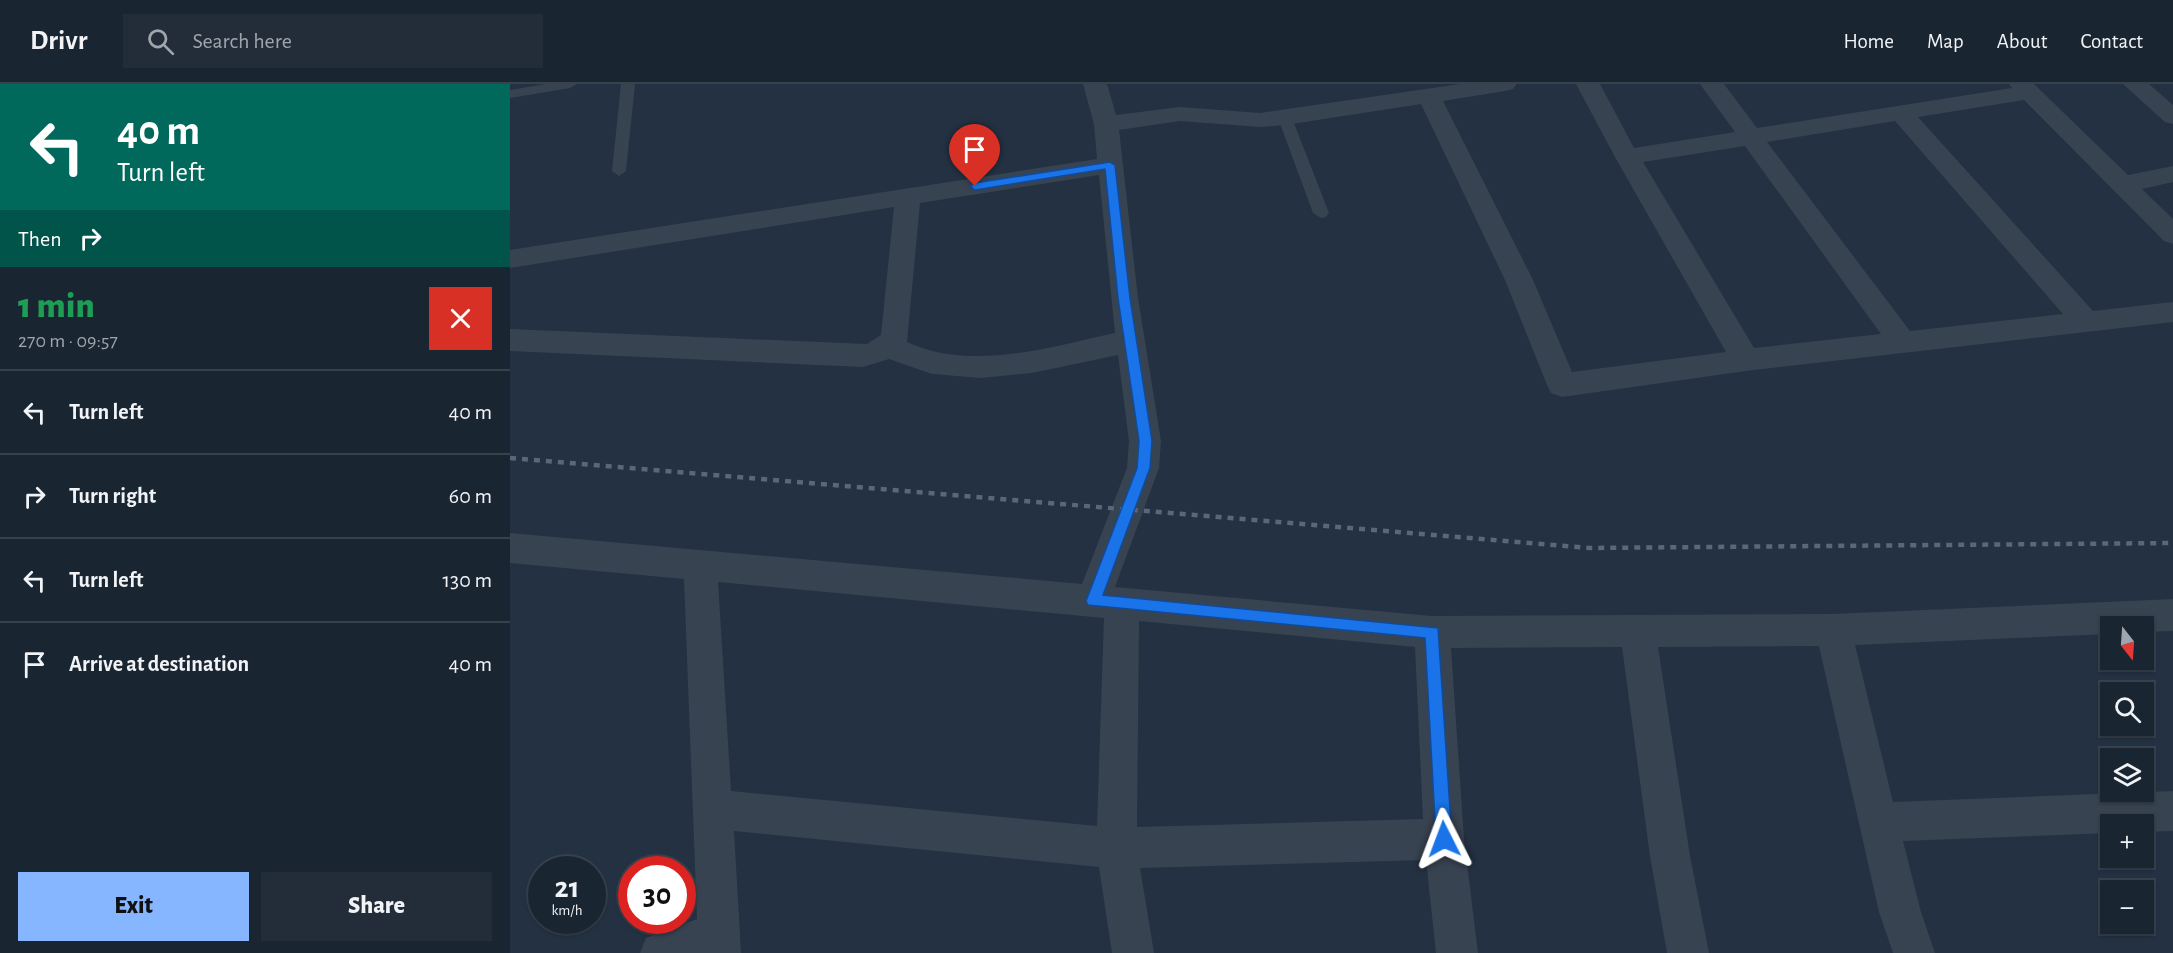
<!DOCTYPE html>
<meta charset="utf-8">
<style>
body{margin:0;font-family:"Alegreya Sans",sans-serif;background:#232d3a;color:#f1f3f6;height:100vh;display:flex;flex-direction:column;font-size:22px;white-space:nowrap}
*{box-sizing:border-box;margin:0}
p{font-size:20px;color:#9fa5ac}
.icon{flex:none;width:33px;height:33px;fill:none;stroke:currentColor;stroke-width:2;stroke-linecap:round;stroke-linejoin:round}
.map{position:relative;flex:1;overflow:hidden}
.panel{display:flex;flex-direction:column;background:#1a2532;width:510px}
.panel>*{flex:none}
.top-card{background:#00695c;color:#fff;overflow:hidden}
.needle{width:39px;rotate:163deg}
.tools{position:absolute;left:1590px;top:532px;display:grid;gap:12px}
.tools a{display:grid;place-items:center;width:54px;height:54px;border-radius:0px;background:#1a2532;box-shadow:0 2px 4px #0004,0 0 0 2px #38424d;font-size:30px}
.speed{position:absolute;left:18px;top:772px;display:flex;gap:12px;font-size:30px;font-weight:700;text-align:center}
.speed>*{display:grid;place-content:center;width:78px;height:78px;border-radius:50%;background:#1a2532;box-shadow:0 2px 4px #0004,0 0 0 2px #38424d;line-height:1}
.speed small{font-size:15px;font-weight:400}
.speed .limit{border:9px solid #d22;background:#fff;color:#111}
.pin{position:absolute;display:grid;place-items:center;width:51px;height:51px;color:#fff;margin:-62px -26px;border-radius:50% 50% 50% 0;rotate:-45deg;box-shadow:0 0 6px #0007}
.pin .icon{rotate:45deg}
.me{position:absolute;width:66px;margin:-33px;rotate:357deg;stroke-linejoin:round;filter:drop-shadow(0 0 4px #0008)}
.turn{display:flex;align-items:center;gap:21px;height:126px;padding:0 18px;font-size:27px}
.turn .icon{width:78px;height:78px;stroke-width:2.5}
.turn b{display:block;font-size:42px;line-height:51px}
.then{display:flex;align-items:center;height:57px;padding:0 18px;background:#0003;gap:12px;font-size:22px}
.round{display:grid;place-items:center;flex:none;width:63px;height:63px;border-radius:0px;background:#232d3a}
.head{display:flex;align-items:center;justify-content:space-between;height:102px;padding:0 18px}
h1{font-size:36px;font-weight:800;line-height:45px;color:#1e9e55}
.cta{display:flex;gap:12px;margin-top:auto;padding:12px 18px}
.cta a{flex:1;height:69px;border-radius:0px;background:#86b6ff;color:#111;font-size:24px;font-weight:800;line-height:69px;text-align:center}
.cta a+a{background:#232d3a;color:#f1f3f6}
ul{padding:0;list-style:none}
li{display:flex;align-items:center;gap:18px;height:84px;padding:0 18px;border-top:2px solid #38424d}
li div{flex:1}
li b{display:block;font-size:22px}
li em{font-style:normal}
header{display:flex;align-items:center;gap:36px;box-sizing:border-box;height:84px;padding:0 30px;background:#1a2532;border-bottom:2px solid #38424d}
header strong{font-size:28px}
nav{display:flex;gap:33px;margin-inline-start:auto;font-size:21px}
.search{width:420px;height:54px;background:#232d3a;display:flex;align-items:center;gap:15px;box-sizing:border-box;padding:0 21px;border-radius:0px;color:#9fa5ac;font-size:22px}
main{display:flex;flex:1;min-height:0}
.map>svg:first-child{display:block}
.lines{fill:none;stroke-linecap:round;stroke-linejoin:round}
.lane{fill:#384351;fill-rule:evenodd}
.street{fill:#384351;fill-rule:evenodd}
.rail{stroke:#596779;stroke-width:4.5;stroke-dasharray:6 6;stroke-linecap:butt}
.route{fill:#1a73e8;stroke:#114b97;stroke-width:1.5}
</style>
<header>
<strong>Drivr</strong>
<div class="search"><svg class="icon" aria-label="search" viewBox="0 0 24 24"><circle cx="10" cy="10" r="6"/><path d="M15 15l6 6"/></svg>Search here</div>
<nav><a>Home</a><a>Map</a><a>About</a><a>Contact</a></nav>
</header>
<main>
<section class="panel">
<div class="top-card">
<div class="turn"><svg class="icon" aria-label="left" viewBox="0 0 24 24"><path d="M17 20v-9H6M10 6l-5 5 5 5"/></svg><div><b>40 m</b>Turn left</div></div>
<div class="then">Then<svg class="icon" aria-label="right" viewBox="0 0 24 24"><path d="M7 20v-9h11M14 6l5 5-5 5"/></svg></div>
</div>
<div class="head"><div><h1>1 min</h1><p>270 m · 09:57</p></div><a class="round" style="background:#d93025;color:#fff"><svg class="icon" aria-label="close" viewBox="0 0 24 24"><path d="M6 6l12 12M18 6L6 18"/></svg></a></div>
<ul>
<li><svg class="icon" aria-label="left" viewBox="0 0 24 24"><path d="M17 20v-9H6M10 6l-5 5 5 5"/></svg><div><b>Turn left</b></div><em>40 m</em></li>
<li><svg class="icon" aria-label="right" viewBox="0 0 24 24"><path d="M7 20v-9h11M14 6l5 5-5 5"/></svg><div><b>Turn right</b></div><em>60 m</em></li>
<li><svg class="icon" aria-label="left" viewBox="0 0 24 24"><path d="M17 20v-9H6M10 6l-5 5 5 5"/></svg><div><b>Turn left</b></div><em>130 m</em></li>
<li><svg class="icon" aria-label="arrive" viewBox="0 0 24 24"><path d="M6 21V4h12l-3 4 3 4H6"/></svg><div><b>Arrive at destination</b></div><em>40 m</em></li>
</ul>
<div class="cta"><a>Exit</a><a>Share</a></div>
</section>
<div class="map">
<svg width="1663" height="869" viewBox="0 0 1663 869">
<rect width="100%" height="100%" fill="#233142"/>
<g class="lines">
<path class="lane" d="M35,0H67L60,4L0,14V6Z
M111,0H125L116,87L109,92L102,87Z
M775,30L782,34L819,129L816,133L811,134L803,129L768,34Z"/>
<path class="street" d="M573,0H597L606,31L670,23L750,29L950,0H1007L1003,5L995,7L933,17L1023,196L1062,288L1216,268L1105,73L1066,0H1090L1124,64L1225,48L1190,0H1214L1247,44L1502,4L1499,0H1524L1618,91L1663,82V98L1632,105L1663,135V160L1654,157L1514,16L1408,33L1583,227L1663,218V238L1236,287L1052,313L1041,309L1037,301L995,196L911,20L775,41L750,43L670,37L609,46L628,214L651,357L649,384L605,503L922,532L1323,530L1663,515V547L1634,548V543H1600V550L1345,561L1383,718L1663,707V747L1634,748V741H1600V749L1393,757L1411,828L1425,869H1383L1369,828L1309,562L1148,563L1180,772L1199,869H1157L1140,772L1112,563L941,564L954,755L968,869H926L916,776L630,784L644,869H602L589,783L224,747L231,869H130L136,854L187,835L174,495L0,479V449L572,500L617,384L619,357L608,271L522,289L471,294L422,290L379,275L353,283L0,267V245L357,260L371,251L384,123L0,184V166L587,75L584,40ZM1385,37L1553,230L1400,247L1257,58ZM1235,62L1371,250L1244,264L1133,78ZM589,91L605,249C540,263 461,288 397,258L410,119ZM208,498L594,534L587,742L221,707ZM629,537L905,563L913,735L627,743Z
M1613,0H1639L1663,21V40L1655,38Z"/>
<path class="rail" d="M0,374L1079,464L1663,459"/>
</g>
<path class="route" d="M600,78L605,81L620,214L642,357L640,384L593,511L928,544L942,755L940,761L934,763L928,761L926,755L915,554L578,521L576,517L627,384L629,357L608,214L595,85L465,106L460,102L465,99Z"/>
</svg>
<div class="tools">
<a><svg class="needle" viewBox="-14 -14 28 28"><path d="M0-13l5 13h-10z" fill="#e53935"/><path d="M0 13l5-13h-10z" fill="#9fa5ac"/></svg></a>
<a><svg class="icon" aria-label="search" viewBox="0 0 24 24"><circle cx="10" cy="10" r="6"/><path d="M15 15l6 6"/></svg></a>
<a><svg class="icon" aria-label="layers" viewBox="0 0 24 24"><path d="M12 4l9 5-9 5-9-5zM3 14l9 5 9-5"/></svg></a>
<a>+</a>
<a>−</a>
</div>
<div class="speed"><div>21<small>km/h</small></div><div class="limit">30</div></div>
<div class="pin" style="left:465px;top:102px;background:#d93025"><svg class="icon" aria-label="arrive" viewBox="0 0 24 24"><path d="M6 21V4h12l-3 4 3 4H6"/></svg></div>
<svg class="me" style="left:934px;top:755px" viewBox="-20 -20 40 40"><path d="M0-17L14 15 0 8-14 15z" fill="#1a73e8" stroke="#fff" stroke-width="4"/></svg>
</div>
</main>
